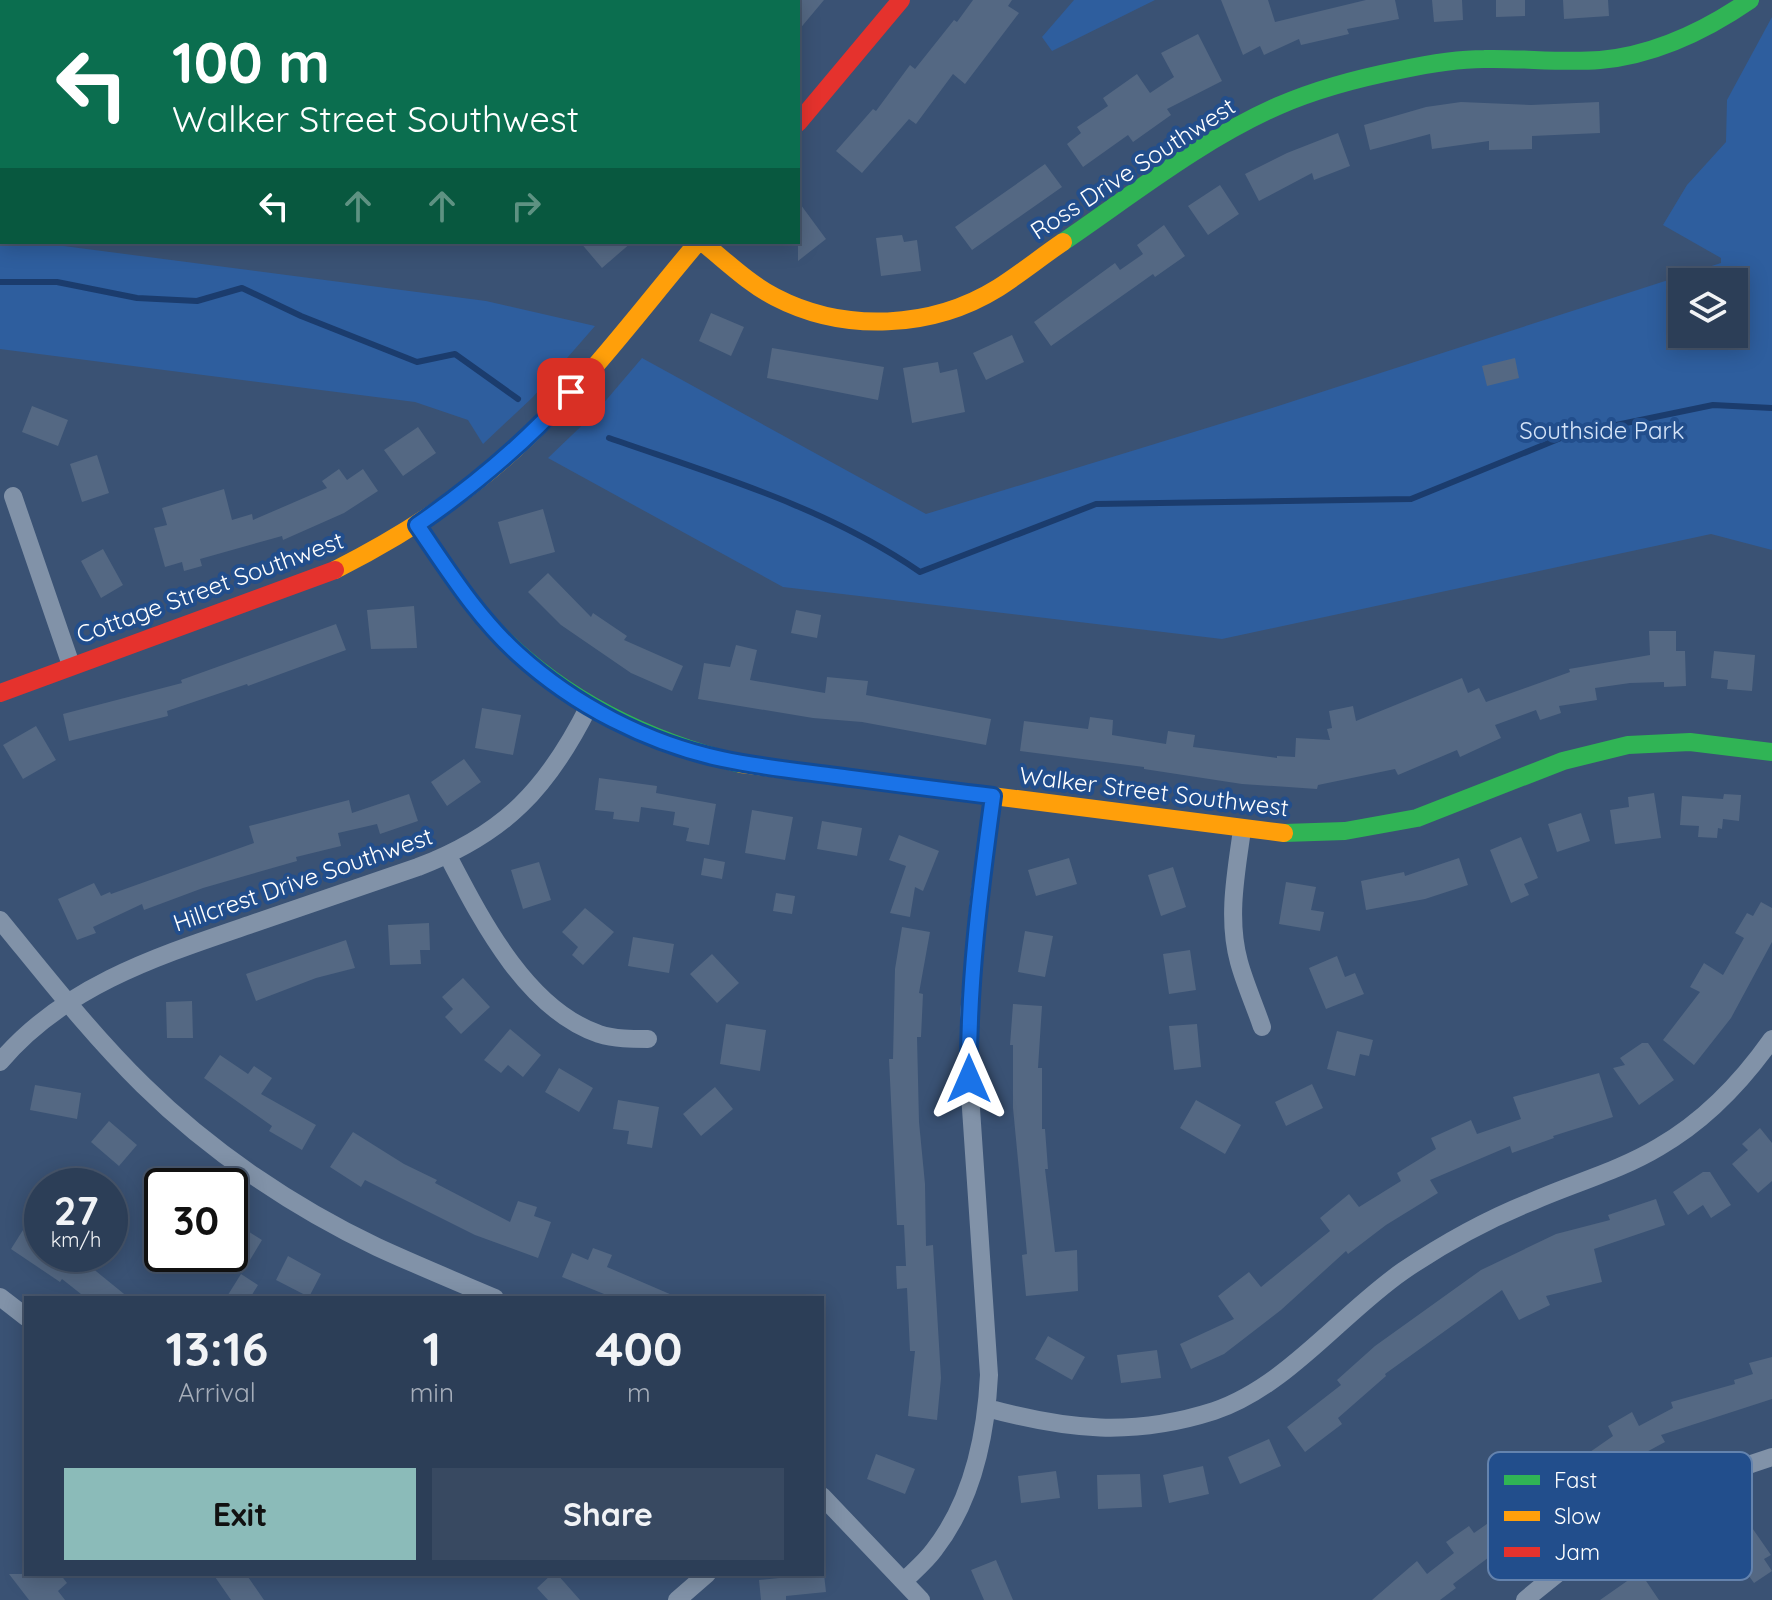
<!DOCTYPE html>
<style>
body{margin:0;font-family:Quicksand,sans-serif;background:#384961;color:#f1f3f6;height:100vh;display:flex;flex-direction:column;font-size:30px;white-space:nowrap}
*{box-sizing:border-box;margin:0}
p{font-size:26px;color:#a6aeba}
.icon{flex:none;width:44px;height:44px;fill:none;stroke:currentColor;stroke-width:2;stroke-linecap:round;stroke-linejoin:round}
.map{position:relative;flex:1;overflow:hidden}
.drawer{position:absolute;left:24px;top:1296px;width:800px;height:280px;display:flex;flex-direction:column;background:#2c3e57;border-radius:0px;box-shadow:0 4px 20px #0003,0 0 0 2px #48576d}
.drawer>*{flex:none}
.top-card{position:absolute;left:0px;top:0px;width:800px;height:244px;box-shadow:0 4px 20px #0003,0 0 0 2px #48576d;background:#0b6e4f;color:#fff;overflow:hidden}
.buttons{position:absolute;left:1668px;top:268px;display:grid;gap:16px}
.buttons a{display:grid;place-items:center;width:80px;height:80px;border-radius:0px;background:#2c3e57;box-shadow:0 4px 20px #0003,0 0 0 2px #48576d;font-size:40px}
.speed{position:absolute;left:24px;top:1168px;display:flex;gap:16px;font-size:40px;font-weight:700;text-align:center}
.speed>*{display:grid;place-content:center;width:104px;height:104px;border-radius:50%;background:#2c3e57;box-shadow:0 4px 20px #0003,0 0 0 2px #48576d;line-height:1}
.speed small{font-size:20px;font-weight:400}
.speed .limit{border:4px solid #111;border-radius:12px;background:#fff;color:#111}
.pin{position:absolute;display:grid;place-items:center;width:68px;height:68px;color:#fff;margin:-34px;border-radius:16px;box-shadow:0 4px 12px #0006}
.me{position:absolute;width:88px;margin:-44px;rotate:0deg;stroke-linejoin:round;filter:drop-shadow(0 0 6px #0008)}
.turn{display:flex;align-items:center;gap:28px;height:168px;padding:0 40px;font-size:36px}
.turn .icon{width:104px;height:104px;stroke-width:2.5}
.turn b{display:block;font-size:56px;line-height:68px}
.lanes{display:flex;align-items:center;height:76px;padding:0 40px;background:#0003;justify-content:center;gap:40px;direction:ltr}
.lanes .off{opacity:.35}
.eta{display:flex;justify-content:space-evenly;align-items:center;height:136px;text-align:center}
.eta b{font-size:48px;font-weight:700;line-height:56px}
.primary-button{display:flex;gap:16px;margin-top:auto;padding:16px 40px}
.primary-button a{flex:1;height:92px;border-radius:0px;background:#8bbbb9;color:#111;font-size:32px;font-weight:700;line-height:92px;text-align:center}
.primary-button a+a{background:#384961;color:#f1f3f6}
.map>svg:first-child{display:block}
.green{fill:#2e5e9e;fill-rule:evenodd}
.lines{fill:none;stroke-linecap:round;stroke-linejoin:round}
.stream{stroke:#1b3c6d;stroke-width:6}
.building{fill:#546883}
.street{stroke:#8192a8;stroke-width:18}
.fast{stroke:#30b455;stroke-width:18}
.slow{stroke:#ff9f0a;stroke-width:18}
.jam{stroke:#e5322d;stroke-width:18}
.route-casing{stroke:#114b97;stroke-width:20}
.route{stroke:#1a73e8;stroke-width:14}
.labels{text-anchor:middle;stroke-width:8;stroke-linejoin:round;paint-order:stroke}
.street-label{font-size:24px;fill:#fff;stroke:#224e8c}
.park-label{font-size:24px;fill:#d5e4f8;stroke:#224e8c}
.key{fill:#224e8c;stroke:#6483ae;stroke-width:2}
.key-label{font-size:22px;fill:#fff}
</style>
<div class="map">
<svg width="1772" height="1600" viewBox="0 0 1772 1600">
<rect width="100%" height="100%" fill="#3a5274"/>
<path class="green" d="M1074,0H1155L1052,51L1042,37Z
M1772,17V550L1711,534L1222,639L783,587L548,458L596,412L642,358L926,514L1272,408L1721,263V258L1663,225L1687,185L1726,142L1727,100ZM1682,282H1734V334H1682Z
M0,238L2,242H33L486,301L595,326L533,397L483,444L468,420L415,402L0,349Z"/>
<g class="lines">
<path class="stream" d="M0,282H57L137,298L197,301L242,288L301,316L417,362L455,354L518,399
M609,438C715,475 826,507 920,572L1096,504L1411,499L1568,435L1713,405L1772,408"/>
</g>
<path class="building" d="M798,0H824L798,31Z
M973,0H1012L1008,6L1019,13L965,84L953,74L916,124L909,119L862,173L836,151L873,109L876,111L910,65L915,69L954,20L957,22Z
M1221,0H1268L1275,22L1366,0H1395L1399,19L1347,29L1349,34L1301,45L1299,39L1264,55L1260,46L1243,55Z
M1432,0H1462L1463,20L1434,22Z
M1496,0H1525V16L1496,17Z
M1563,0H1608L1609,16L1564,19Z
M1198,34L1222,81L1167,109L1171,115L1133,142L1128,135L1083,167L1067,144L1081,133L1077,127L1108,106L1103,98L1137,74L1150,93L1174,77L1161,53Z
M1461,102L1531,105L1599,102L1600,133L1532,136V149L1489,150V141L1432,149L1430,134L1370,150L1364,125L1426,107Z
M1338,133L1350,166L1314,180L1312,173L1259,201L1245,174L1287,153Z
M1045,164L1062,187L972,250L955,227Z
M1220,185L1239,214L1208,235L1188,206Z
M798,201L826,239L798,261Z
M1164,225L1185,256L1155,277L1153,274L1051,346L1034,322L1115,263L1120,270L1143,254L1137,245Z
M902,235L904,242L917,240L921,271L881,276L876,238Z
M580,242H632L602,268Z
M711,313L744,327L731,356L699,341Z
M1012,335L1024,362L986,380L973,353Z
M772,348L884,367L878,400L767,378Z
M1515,358L1519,378L1487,386L1482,366Z
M938,362L940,373L957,369L965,412L912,423L903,368Z
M32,406L68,420L58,446L22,432Z
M418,427L436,453L403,476L384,450Z
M97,455L109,493L82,502L70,464Z
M339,469L347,480L363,469L378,491L344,513L283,540L282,536L200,559L202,566L184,571L182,562L165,567L154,528L167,525L162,508L224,489L232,520L252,514L253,520L327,488L322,481Z
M543,509L555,552L510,564L498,522Z
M103,549L123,585L101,598L81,561Z
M548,573L591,617L593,613L627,636L624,640L683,666L672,691L631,673L561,625L528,592Z
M414,606L417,648L371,649L367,610Z
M796,610L821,615L817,638L791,633Z
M336,624L346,650L248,686L247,684L167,711L168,716L69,741L63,714L182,683L181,680Z
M1649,631H1676V651H1685L1686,686L1664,687V682L1630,683L1595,688L1597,700L1559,706L1561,713L1540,720L1536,710L1495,725L1501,738L1460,757L1457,750L1398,775L1395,769L1318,785L1317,789L1242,784L1144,769V767L1020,751L1024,721L1088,729L1090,717L1113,720L1112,735L1166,744L1168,731L1195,735L1193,747L1277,758V756L1295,757L1296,738L1330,740L1327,729L1332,728L1329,711L1353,706L1356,721L1462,678L1468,693L1479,688L1486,702L1570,672L1569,669L1650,655Z
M736,645L757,650L750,680L825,693L827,677L868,681L866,695L991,719L986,745L862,722L813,718L698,699L704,663L730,667Z
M1714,651L1755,655L1752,691L1727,689L1728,680L1711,678Z
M482,708L521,715L513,755L475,748Z
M36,726L56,760L23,779L3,745Z
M464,759L481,782L447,806L431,782Z
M599,778L657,786L656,793L716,804L709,845L686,841L689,828L673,825L675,812L641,807L639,822L613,819L614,812L595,810Z
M1654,793L1661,838L1615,844L1610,810L1629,807L1628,797Z
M409,794L418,821L380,834L377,824L338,833L341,846L296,857L297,861L203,888L144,910L142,904L93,927L96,933L77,940L58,899L94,883L101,896L110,892L111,894L254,843L249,826L349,800L352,813Z
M1724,794L1741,795L1739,821L1723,819L1722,829L1718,828L1717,838L1698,837L1699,826L1680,825L1682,796L1723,799Z
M752,810L793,817L785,860L745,853Z
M1581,813L1590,841L1557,852L1548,824Z
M822,821L862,828L857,856L817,849Z
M899,835L939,851L923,891L915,887L910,917L890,913L906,866L889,860Z
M1521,837L1538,878L1524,884L1529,895L1511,903L1490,850Z
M704,858L725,862L722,879L701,875Z
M1069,858L1077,884L1036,896L1028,870Z
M1459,858L1468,885L1425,899L1366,910L1361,881L1404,872L1405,876Z
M539,862L551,900L523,909L511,870Z
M1173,867L1186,907L1161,916L1148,875Z
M1286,882L1316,887L1311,910L1324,912L1320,931L1279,924Z
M776,893L795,896L792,914L773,911Z
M1761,902L1772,908V942L1731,1018L1694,1065L1663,1040L1700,992L1690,987L1704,963L1723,975L1744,938L1735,933L1747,913L1753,916Z
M585,908L614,932L583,965L572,955L578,947L562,932Z
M429,923L430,950H420L421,964L390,965L388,925Z
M902,927L930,932L919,993L923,994L921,1037H917L919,1122L925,1184L926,1246L933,1245L941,1378L937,1420L908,1416L915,1351H910L907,1288L897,1289L896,1266H906L904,1225H897L889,1059H893L895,969Z
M1025,931L1053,936L1045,977L1018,972Z
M633,937L674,944L669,973L628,966Z
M346,940L355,968L316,978L256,1001L246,974Z
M1190,950L1196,990L1169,994L1163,954Z
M712,954L739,983L717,1003L690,974Z
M1337,956L1345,977L1355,973L1364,994L1326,1009L1309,968Z
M463,978L490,1007L461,1034L445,1017L453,1009L442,997Z
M192,1001L193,1038H167L166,1002Z
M1013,1004L1042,1006L1038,1068H1042V1129H1045L1048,1169H1045L1055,1252L1077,1250L1078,1291L1026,1296L1022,1255L1027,1254L1013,1108V1045H1010Z
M726,1024L766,1030L760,1071L720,1064Z
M1197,1024L1201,1067L1174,1070L1169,1026Z
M510,1029L541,1055L523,1077L508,1065L501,1073L484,1060Z
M1337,1031L1373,1040L1369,1056L1360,1054L1355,1076L1327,1069Z
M1642,1043H1648L1674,1080L1639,1105L1613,1068L1625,1065L1620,1058Z
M220,1055L248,1074L254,1066L272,1078L261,1094L316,1125L302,1150L269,1131L272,1126L204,1078Z
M559,1068L593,1088L579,1112L545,1092Z
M1599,1073L1613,1117L1553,1136L1554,1138L1512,1153L1510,1146L1430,1180L1438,1193L1386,1225L1348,1254L1346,1251L1281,1310L1224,1354L1191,1369L1180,1344L1234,1319L1218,1296L1249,1272L1261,1287L1330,1231L1320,1218L1349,1194L1359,1207L1401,1181L1397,1173L1436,1149L1431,1138L1471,1120L1477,1134L1521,1119L1513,1097Z
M1312,1084L1323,1108L1286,1126L1275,1102Z
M35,1085L81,1093L77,1119L30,1110Z
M715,1087L733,1109L701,1136L683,1114Z
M618,1100L659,1107L652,1148L627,1144L629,1131L613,1129Z
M1196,1100L1241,1125L1225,1154L1180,1128Z
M109,1121L137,1145L119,1166L91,1142Z
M1760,1128L1772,1143V1181L1758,1193L1732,1164L1748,1150L1742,1144Z
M353,1132L404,1164L437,1180L435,1183L510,1222L518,1201L537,1207L534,1216L551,1222L538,1258L475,1235L365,1180L361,1187L330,1167Z
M165,1169L189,1186H152Z
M1703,1172H1710L1731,1205L1711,1218L1703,1205L1688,1215L1673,1192Z
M1656,1199L1665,1225L1594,1249L1602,1282L1546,1296L1550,1305L1519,1320L1502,1290L1385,1374L1386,1376L1338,1418L1342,1424L1305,1452L1287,1427L1341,1385L1337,1380L1375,1346L1481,1270L1556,1234L1610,1220L1608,1215Z
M230,1220L262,1240L242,1273L225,1263L230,1254Z
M28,1222L42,1231V1254H75L129,1298H86L62,1279L60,1282L11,1249Z
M593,1248L612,1255L607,1267L679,1298H614L562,1277L572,1253L588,1260Z
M288,1256L321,1274L309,1297L276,1280Z
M241,1274L258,1285L250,1298H226Z
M1048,1336L1085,1357L1072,1380L1035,1359Z
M1157,1350L1161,1378L1121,1383L1117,1355Z
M1772,1357V1399L1661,1435L1665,1442L1628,1462L1626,1460L1554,1508L1556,1538L1487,1532L1500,1549L1453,1584L1456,1588L1440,1600H1372L1417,1561L1427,1574L1454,1553L1446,1542L1469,1526L1474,1533L1613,1436L1608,1426L1632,1412L1639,1426L1673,1408L1671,1402L1735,1384L1734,1380L1753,1374L1749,1363Z
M1269,1439L1281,1466L1240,1484L1228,1457Z
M876,1454L915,1469L905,1494L867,1479Z
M1203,1466L1209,1494L1169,1503L1163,1475Z
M1056,1471L1060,1498L1021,1503L1018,1476Z
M1140,1474L1142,1507L1098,1509L1097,1475Z
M1748,1522L1771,1555L1764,1559L1772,1571L1754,1583L1738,1561L1730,1567L1715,1546Z
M996,1560L1013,1600H984L971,1570Z
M1640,1572L1659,1600H1600Z
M9,1574H60L67,1583L58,1591L65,1600H29Z
M213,1574H246L264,1600H231Z
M552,1574H557L580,1600H548L537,1588Z
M778,1574H824L826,1592L786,1596V1600H761L759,1580L779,1578Z"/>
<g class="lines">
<path class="street" d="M170,2V0
M0,68L2,69
M13,496L71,665
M1242,830C1236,873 1227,919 1239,962C1245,984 1255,1006 1262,1027
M448,856C481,919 526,1009 599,1034C615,1039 632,1039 648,1039
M0,920C46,976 91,1034 143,1085C210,1151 293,1207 377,1247C416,1265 455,1281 495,1298
M0,1062C64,986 158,956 249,925C306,906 362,886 418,867C505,834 548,788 589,706
M0,1297L26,1317
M987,1408C1067,1430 1133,1437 1214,1411C1286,1387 1341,1314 1403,1271C1443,1244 1486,1220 1531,1202C1574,1183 1619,1171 1659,1147C1706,1120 1741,1083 1772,1039
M822,1496L921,1600
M904,1581C914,1571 926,1561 934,1550C973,1500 986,1436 989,1375L969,1079V1016L979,900L993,796
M677,1600L707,1574
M1525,1600C1599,1537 1679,1486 1772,1457"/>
<path class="fast" d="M1063,242C1132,195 1201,140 1278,106C1317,89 1359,78 1400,70C1428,64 1456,59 1484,59C1523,58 1561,63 1600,60C1655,55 1705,31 1750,0
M417,525C440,558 461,594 489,624C557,697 645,740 741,764
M1284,833L1345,831L1417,818L1563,761L1628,745L1690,742L1772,752"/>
<path class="slow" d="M702,242C726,261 748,283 775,297C844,333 932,329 998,288C1020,274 1041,257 1063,242
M335,570C406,534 473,491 530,435C592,376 643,307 698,242
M741,764L1284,833"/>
<path class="jam" d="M798,123L901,0
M0,693L335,570"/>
</g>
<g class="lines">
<defs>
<path id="route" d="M571,392C525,443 474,486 417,525C448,570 477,617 518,654C574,705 647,743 722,759C759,767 798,771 836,776C889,783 941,790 993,796C980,891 968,983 969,1079"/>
</defs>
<use href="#route" class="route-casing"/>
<use href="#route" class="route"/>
</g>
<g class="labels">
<g class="street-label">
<text transform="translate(1133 169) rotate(-33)" y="8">Ross Drive Southwest</text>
<text transform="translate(210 588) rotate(-20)" y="8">Cottage Street Southwest</text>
<text transform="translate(1154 792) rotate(7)" y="8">Walker Street Southwest</text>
<text transform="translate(303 880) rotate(-19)" y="8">Hillcrest Drive Southwest</text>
</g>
<g class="park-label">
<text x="1602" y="439">Southside Park</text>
</g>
</g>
<rect x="1488" y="1452" width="264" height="128" rx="12" class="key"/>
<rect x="1504" y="1475" width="36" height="10" fill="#30b455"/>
<rect x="1504" y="1511" width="36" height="10" fill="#ff9f0a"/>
<rect x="1504" y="1547" width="36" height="10" fill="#e5322d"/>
<g class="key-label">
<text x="1554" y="1488">Fast</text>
<text x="1554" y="1524">Slow</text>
<text x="1554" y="1560">Jam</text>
</g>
</svg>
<div class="buttons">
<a><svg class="icon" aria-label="layers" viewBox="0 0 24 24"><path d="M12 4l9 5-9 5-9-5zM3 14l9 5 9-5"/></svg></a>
</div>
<div class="speed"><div>27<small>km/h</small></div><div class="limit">30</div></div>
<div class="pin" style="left:571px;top:392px;background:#d93025"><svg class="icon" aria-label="arrive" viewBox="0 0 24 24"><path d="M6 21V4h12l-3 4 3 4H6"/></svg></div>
<svg class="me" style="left:969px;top:1079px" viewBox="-20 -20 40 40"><path d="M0-17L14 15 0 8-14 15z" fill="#1a73e8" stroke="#fff" stroke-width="4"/></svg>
<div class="top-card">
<div class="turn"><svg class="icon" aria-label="left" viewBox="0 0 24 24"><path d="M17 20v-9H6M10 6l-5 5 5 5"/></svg><div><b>100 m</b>Walker Street Southwest</div></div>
<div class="lanes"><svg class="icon" aria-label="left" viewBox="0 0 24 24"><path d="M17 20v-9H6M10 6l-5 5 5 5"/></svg><svg class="icon off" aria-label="ahead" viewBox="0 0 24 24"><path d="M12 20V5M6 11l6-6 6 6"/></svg><svg class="icon off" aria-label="ahead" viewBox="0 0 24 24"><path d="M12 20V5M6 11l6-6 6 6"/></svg><svg class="icon off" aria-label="right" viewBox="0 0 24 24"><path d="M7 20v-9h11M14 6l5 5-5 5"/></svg></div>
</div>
<section class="drawer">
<div class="eta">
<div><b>13:16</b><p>Arrival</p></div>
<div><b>1</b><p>min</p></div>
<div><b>400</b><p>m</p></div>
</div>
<div class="primary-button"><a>Exit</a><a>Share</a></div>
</section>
</div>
